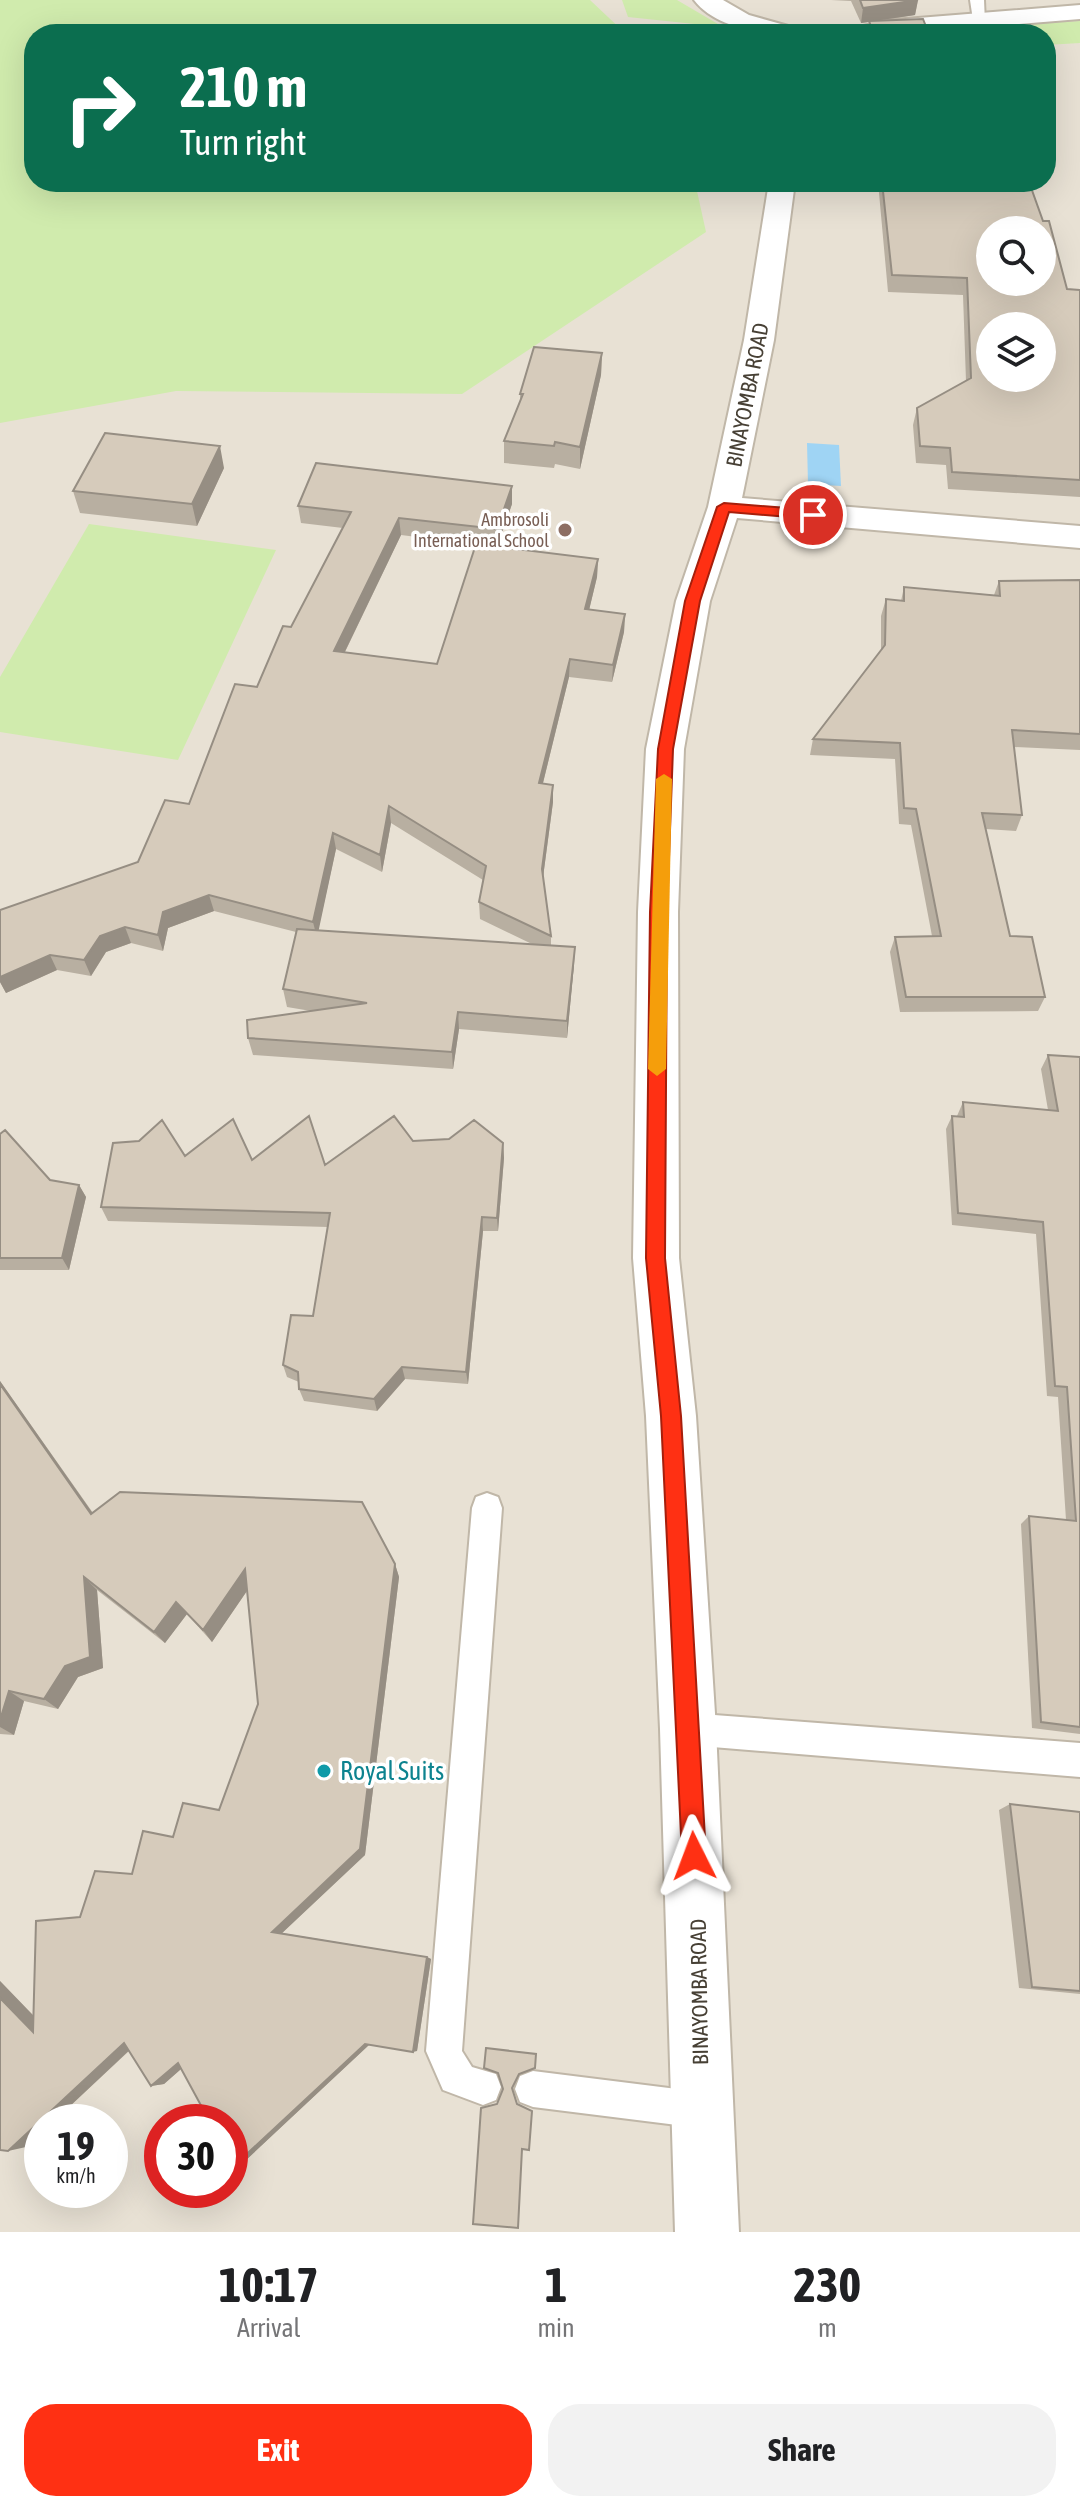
<!DOCTYPE html>
<style>
body{margin:0;font-family:"Asap Condensed",sans-serif;background:#f2f2f2;color:#202124;height:100vh;display:flex;flex-direction:column;font-size:30px;white-space:nowrap}
*{box-sizing:border-box;margin:0}
p{font-size:26px;color:#757577}
.icon{flex:none;width:44px;height:44px;fill:none;stroke:currentColor;stroke-width:2;stroke-linecap:round;stroke-linejoin:round}
.map{position:relative;height:2232px;overflow:hidden}
.side{display:flex;flex-direction:column;background:#fff;flex:1}
.side>*{flex:none}
.top-card{position:absolute;left:24px;top:24px;width:1032px;height:168px;border-radius:32px;box-shadow:0 8px 32px #0002;background:#0b6e4f;color:#fff;overflow:hidden}
.controls{position:absolute;left:976px;top:216px;display:grid;gap:16px}
.controls a{display:grid;place-items:center;width:80px;height:80px;border-radius:50%;background:#fff;box-shadow:0 8px 32px #0002;font-size:40px}
.speed{position:absolute;left:24px;top:2104px;display:flex;gap:16px;font-size:40px;font-weight:700;text-align:center}
.speed>*{display:grid;place-content:center;width:104px;height:104px;border-radius:50%;background:#fff;box-shadow:0 8px 32px #0002;line-height:1}
.speed small{font-size:20px;font-weight:400}
.speed .limit{border:12px solid #d22;background:#fff;color:#111}
.pin{position:absolute;display:grid;place-items:center;width:68px;height:68px;color:#fff;margin:-34px;border:4px solid #fff;border-radius:50%;box-shadow:0 2px 8px #0007}
.me{position:absolute;width:88px;margin:-44px;rotate:357deg;stroke-linejoin:round;filter:drop-shadow(0 0 6px #0008)}
.turn{display:flex;align-items:center;gap:28px;height:168px;padding:0 24px;font-size:36px}
.turn .icon{width:104px;height:104px;stroke-width:2.5}
.turn b{display:block;font-size:56px;line-height:68px}
.eta{display:flex;justify-content:space-evenly;align-items:center;height:136px;text-align:center}
.eta b{font-size:48px;font-weight:700;line-height:56px}
.button{display:flex;gap:16px;margin-top:auto;padding:16px 24px}
.button a{flex:1;height:92px;border-radius:32px;background:#ff3013;color:#fff;font-size:32px;font-weight:700;line-height:92px;text-align:center}
.button a+a{background:#f2f2f2;color:#202124}
.map>svg:first-child{display:block}
.residential{fill:#e8e1d4;fill-rule:evenodd}
.green{fill:#d0ebad}
.water{fill:#9fd4f4}
.lines{fill:none;stroke-linecap:round;stroke-linejoin:round}
.service-casing{stroke:#c0b7a8;stroke-width:4}
.minor-casing{stroke:#c0b7a8;stroke-width:4}
.service{fill:#fff;fill-rule:evenodd}
.minor{fill:#fff;fill-rule:evenodd}
.wall{fill:#b8afa1;fill-rule:evenodd}
.shaded-wall{fill:#968e83}
.building{fill:#d6cbbb;stroke:#968e83;stroke-width:2;fill-rule:evenodd}
.route{fill:#ff3013;stroke:#a61f0c;stroke-width:2}
.slow{fill:#f59e0b}
.education-dot{fill:#8d6e63;stroke:#fff;stroke-width:3}
.culture-dot{fill:#0f9aa8;stroke:#fff;stroke-width:3}
.labels{text-anchor:middle;stroke-width:7;stroke-linejoin:round;paint-order:stroke}
.far-education-label{font-size:18px;fill:#785e54;stroke:#fff;text-anchor:end}
.street-label{font-size:22px;fill:#474035;stroke:#fff}
.near-culture-label{font-size:26px;fill:#0d838f;stroke:#fff;text-anchor:start}
</style>
<div class="map">
<svg width="1080" height="2232" viewBox="0 0 1080 2232">
<rect width="100%" height="100%" fill="#f4f0e6"/>
<path class="residential" d="M0,0H1080V2232H0ZM34,34H1046V182H34ZM990,230H1042V282H990ZM990,326H1042V378H990ZM42,2122H110V2190H42ZM162,2122H230V2190H162Z"/>
<path class="green" d="M0,0H590L626,34H34V182H695L706,232L462,394L176,391L0,423Z
M622,0H677L723,27L628,17Z
M1080,21V43L1046,45V34H990L985,26Z
M89,524L276,550L178,760L0,732V677Z"/>
<path class="water" d="M807,443L839,445L841,486L808,484Z"/>
<g class="lines">
<defs>
<path id="service" d="M970,0H984L985,23L973,20Z
M487,1493L498,1497L502,1508L462,2051L472,2067L496,2074L501,2087L496,2100L483,2105L443,2090L426,2051L472,1508L476,1497Z
M688,1713L1080,1743V1777L688,1745L676,1741L672,1729L676,1717Z
M533,2071L701,2092L714,2097L719,2110L714,2123L701,2128L533,2107L520,2102L515,2089L520,2076Z"/>
<path id="minor" d="M694,0H723L749,15L799,29L803,34C768,34 718,31 694,0Z
M1080,5V19L894,34H844L848,29L893,20Z
M769,182H795L774,340L742,498L1080,526V548L737,518L710,601L684,749L678,912L679,1258L696,1416L716,1729L739,2232H675L660,1729L646,1416L633,1258L638,912L646,749L676,601L708,507L744,340Z"/>
</defs>
<use href="#service" class="service-casing"/>
<use href="#minor" class="minor-casing"/>
<use href="#service" class="service"/>
<use href="#minor" class="minor"/>
</g>
<path class="wall" d="M831,0H918L915,15L879,21L929,34H867L869,22L861,23L851,1Z
M878,182H1029L1067,289L1080,290V497L948,489L946,465L916,463L913,425L917,408L966,381L963,295L888,292Z
M602,353L601,375L580,469L555,464L554,468L504,463V441L520,402V394Z
M224,468L197,526L80,513L73,491Z
M512,504L497,547L401,535L345,652L437,664L598,559L597,577L589,610L625,614L624,632L612,682L569,677L543,783L553,802L543,877L551,936V946L574,965L567,1038L459,1029L453,1069L253,1055L248,1038L311,1011L287,1007L283,989L296,932L214,911L168,928L163,951L131,943L106,952L91,976L57,970L6,993L0,982V910L138,862L189,804L291,627L343,528L301,523L298,506ZM391,823L483,880L479,902L480,919L534,945L318,930L336,849L382,872Z
M1080,580V750L1014,747L1022,815L1016,831L986,829L1010,936L1045,997L1038,1011L900,1012L890,952L895,937L932,936L911,825L899,824L895,759L810,755L813,739L881,650V616L886,599L901,601L904,587L994,595L999,581Z
M1048,1055L1080,1057V1734L1032,1728L1021,1524L1029,1516L1066,1520L1058,1397L1047,1396L1036,1234L952,1225L946,1129L952,1116H957L963,1102L1048,1110L1041,1069Z
M0,1134L50,1180L79,1185L86,1197L69,1270H0Z
M413,1141L503,1143L504,1158L498,1231H483L468,1384L405,1379L377,1411L304,1401L299,1389V1382L287,1377L283,1365L313,1316L328,1227L108,1221L101,1207L185,1156L325,1165Z
M0,1381L93,1513L395,1564L399,1577L365,1855L282,1933L427,1957L431,1959L417,2051L369,2045L245,2161L235,2165L181,2069L164,2084L151,2086L129,2051L53,2122H42V2132L26,2147L0,1981L33,2015L80,1917L132,1874L173,1837L219,1810L258,1704L247,1591L212,1642L187,1614L165,1643L97,1590L103,1668L78,1677L58,1709L24,1701L14,1735L0,1734Z
M1010,1804L1080,1812V1994L1019,1988L999,1810Z"/>
<path class="shaded-wall" d="M918,0L915,15L861,23L863,8Z
M602,353L601,375L580,469V447Z
M220,446L224,468L197,526L192,504Z
M512,486V504L497,547V529Z
M399,518L401,535L337,668L334,651Z
M598,559L597,577L585,627V609Z
M625,614L624,632L612,682L613,665Z
M570,659L569,677L539,799V783Z
M553,785V802L542,885V869Z
M389,806L391,823L382,872L380,855Z
M333,833L336,849L317,938L313,922Z
M209,895L214,911L168,928L163,951L158,935L163,912Z
M125,927L131,943L106,952L91,976L84,960L100,936Z
M575,947L574,965L567,1038V1021Z
M50,955L57,970L6,993L0,982V977Z
M458,1012L459,1029L453,1069L452,1052Z
M503,1143L504,1158L498,1231L497,1218Z
M79,1185L86,1197L69,1270L62,1258Z
M482,1217L483,1231L468,1384L466,1372Z
M402,1367L405,1379L377,1411L374,1399Z
M0,1381L103,1528L91,1514L0,1384Z
M395,1564L399,1577L365,1855L280,1935L272,1932Z
M245,1569L253,1582L212,1642L203,1630Z
M84,1577L97,1590L103,1668L78,1677L58,1709L44,1699Z
M176,1602L187,1614L165,1643L154,1632Z
M9,1691L24,1701L14,1735L0,1727V1720Z
M427,1957L431,1959L417,2051L413,2052Z
M0,1981L49,2032H33L0,1998Z
M124,2043H137L53,2122H42V2132L26,2147L8,2151Z
M365,2044H370L245,2161L235,2165Z
M189,2062L164,2084L151,2086L178,2063Z"/>
<path class="building" d="M860,0H918L863,8Z
M923,19L929,34H874L869,21Z
M882,182H1029L1043,221H1049L1067,289L1080,290V480L952,472L950,448L920,446L917,408L971,378L967,278L892,275ZM990,230H1042V282H990ZM990,326H1042V378H990Z
M534,347L602,353L580,447L555,442L554,446L504,441L523,394H520Z
M105,433L220,446L192,504L73,491Z
M316,463L512,486L497,529L399,518L334,651L437,664L476,544L598,559L585,609L625,614L613,665L570,659L539,783L553,785L542,869L551,936L479,902L486,866L389,806L380,855L333,833L313,922L209,895L163,912L158,935L125,927L100,936L84,960L50,955L0,977V910L138,862L165,800L189,804L235,684L257,687L283,626L291,627L351,512L298,506Z
M1080,580V734L1012,730L1022,815L982,813L1010,936L1032,937L1045,997H906L895,937L941,936L916,809L904,808L900,743L813,739L885,645L886,599L904,601V587L1000,596L999,581Z
M297,929L575,947L567,1021L458,1012L452,1052L248,1038L247,1020L367,1003L283,989Z
M1048,1055L1080,1057V1727L1041,1722L1029,1516L1076,1521L1067,1387L1055,1386L1043,1222L958,1213L952,1116L964,1117L963,1102L1058,1111Z
M309,1116L325,1165L394,1116L413,1141L449,1139L474,1120L503,1143L497,1218L482,1217L466,1372L402,1367L374,1399L299,1389L298,1372L283,1365L291,1315L313,1316L330,1213L101,1207L113,1143L139,1141L162,1120L185,1156L233,1119L252,1160Z
M5,1130L50,1180L79,1185L62,1258H0V1134Z
M0,1384L91,1514L120,1492L362,1502L395,1564L360,1849L272,1932L427,1957L413,2052L365,2044L235,2165L230,2157V2122H210L178,2063L151,2086L124,2043L8,2151L0,2150V1998L33,2032L36,1921L80,1917L95,1871L132,1874L143,1831L173,1837L183,1803L219,1810L258,1704L245,1569L203,1630L176,1602L154,1632L84,1577L90,1657L65,1666L44,1699L9,1691L0,1720Z
M1010,1804L1080,1812V1991L1032,1987Z
M486,2048L536,2054L535,2068L519,2074L512,2088L517,2104L532,2111L529,2150L522,2149L518,2228L473,2224L481,2108L497,2104L503,2089L498,2073L484,2068Z"/>
<path class="route" d="M724,503L813,510L820,515L813,519L729,512L700,601L673,749L667,912L665,1258L681,1416L706,1856L703,1865L694,1868L686,1865L682,1856L661,1416L646,1258L650,912L658,749L685,601L717,507Z"/>
<path class="slow" d="M664,774L672,779L666,1069L657,1076L648,1069L656,779Z"/>
<circle class="education-dot" cx="565" cy="530" r="8"/>
<circle class="culture-dot" cx="324" cy="1771" r="8"/>
<g class="labels">
<g class="far-education-label">
<text x="549" y="526">Ambrosoli<tspan x="549" dy="21">International School</tspan></text>
</g>
<g class="street-label">
<text transform="translate(747 395) rotate(-79)" y="8">BINAYOMBA ROAD</text>
<text transform="translate(699 1992) rotate(-91)" y="8">BINAYOMBA ROAD</text>
</g>
<g class="near-culture-label">
<text x="340" y="1780">Royal Suits</text>
</g>
</g>
</svg>
<div class="controls">
<a><svg class="icon" aria-label="search" viewBox="0 0 24 24"><circle cx="10" cy="10" r="6"/><path d="M15 15l6 6"/></svg></a>
<a><svg class="icon" aria-label="layers" viewBox="0 0 24 24"><path d="M12 4l9 5-9 5-9-5zM3 14l9 5 9-5"/></svg></a>
</div>
<div class="speed"><div>19<small>km/h</small></div><div class="limit">30</div></div>
<div class="pin" style="left:813px;top:515px;background:#d93025"><svg class="icon" aria-label="arrive" viewBox="0 0 24 24"><path d="M6 21V4h12l-3 4 3 4H6"/></svg></div>
<svg class="me" style="left:694px;top:1856px" viewBox="-20 -20 40 40"><path d="M0-17L14 15 0 8-14 15z" fill="#ff3013" stroke="#fff" stroke-width="4"/></svg>
<div class="top-card">
<div class="turn"><svg class="icon" aria-label="right" viewBox="0 0 24 24"><path d="M7 20v-9h11M14 6l5 5-5 5"/></svg><div><b>210 m</b>Turn right</div></div>
</div>
</div>
<section class="side">
<div class="eta">
<div><b>10:17</b><p>Arrival</p></div>
<div><b>1</b><p>min</p></div>
<div><b>230</b><p>m</p></div>
</div>
<div class="button"><a>Exit</a><a>Share</a></div>
</section>
